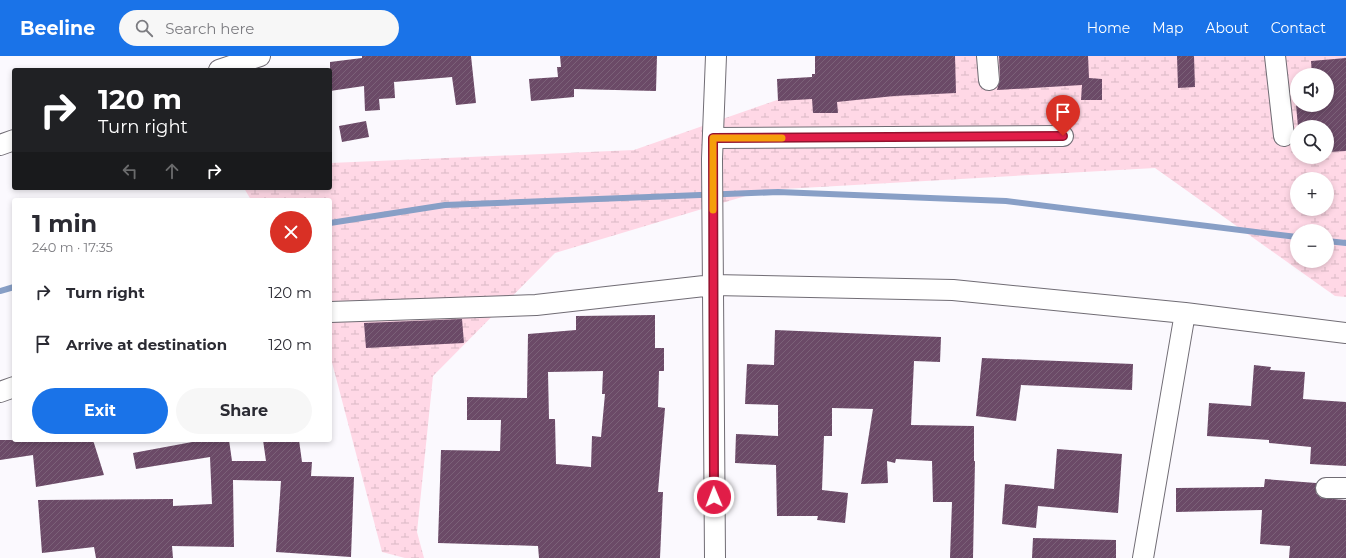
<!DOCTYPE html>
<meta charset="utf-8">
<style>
body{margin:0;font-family:Montserrat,sans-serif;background:#f7f7f7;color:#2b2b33;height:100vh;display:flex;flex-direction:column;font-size:15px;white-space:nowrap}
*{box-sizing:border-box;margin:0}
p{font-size:13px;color:#7c7c81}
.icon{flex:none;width:22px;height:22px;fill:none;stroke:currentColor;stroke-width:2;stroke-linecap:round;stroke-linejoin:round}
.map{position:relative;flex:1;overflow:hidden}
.sheet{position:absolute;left:12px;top:142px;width:320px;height:244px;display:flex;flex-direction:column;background:#fff;border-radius:4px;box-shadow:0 2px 6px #0003}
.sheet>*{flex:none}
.guide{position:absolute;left:12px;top:12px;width:320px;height:122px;border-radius:4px;box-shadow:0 2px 6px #0003;background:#202124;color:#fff;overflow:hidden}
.controls{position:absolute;left:1290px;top:12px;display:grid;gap:8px}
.controls a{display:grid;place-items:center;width:44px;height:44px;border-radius:50%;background:#fff;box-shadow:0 2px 6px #0003;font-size:20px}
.pin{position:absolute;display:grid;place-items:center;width:34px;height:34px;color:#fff;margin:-41px -17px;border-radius:50% 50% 50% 0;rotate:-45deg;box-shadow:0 0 4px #0007}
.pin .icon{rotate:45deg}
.me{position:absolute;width:44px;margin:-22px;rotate:359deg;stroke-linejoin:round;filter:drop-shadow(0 0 3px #0008)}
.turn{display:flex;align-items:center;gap:14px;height:84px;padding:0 20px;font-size:18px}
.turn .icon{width:52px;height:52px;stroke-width:2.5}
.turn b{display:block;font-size:28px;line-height:34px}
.lanes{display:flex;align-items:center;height:38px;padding:0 20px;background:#0003;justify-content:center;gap:20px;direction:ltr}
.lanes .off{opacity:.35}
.round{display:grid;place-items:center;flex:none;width:42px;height:42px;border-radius:21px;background:#f7f7f7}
.summary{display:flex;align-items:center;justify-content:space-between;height:68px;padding:0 20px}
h1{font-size:24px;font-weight:700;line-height:30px}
.primary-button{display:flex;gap:8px;margin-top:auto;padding:8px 20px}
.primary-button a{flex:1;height:46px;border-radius:24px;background:#1a73e8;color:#fff;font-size:16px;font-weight:700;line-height:46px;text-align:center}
.primary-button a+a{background:#f7f7f7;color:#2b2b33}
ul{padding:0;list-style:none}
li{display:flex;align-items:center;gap:12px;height:52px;padding:0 20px}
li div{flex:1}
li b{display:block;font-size:15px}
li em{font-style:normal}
header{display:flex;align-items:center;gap:24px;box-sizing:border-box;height:56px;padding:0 20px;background:#1a73e8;color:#fff}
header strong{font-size:19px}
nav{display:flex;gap:22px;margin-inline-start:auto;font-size:14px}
.search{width:280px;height:36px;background:#f7f7f7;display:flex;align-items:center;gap:10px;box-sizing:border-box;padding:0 14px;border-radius:22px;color:#7c7c81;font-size:15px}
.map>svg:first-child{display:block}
.wetland{fill:url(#wetland-marsh);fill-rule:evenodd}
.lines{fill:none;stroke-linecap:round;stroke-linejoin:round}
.stream{stroke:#889fc6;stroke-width:6}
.building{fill:url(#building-hatch);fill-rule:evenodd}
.minor-casing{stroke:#706c74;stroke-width:22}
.minor{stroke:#fff;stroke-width:20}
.route-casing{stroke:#92132f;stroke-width:10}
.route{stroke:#e11d48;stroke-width:7}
.slow{stroke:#f59e0b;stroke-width:7}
</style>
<header>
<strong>Beeline</strong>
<div class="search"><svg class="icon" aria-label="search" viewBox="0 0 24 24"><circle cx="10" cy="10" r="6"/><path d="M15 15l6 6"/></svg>Search here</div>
<nav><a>Home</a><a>Map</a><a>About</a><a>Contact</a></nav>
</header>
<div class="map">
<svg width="1346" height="502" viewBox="0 0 1346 502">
<defs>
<pattern id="wetland-marsh" width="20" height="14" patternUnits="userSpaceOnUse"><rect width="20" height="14" fill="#ffd8e6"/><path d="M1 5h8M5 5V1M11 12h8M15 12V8" fill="none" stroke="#dab9c5"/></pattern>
<pattern id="building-hatch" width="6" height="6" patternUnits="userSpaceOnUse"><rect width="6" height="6" fill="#6b4a67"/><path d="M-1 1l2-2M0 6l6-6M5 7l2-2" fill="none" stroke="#7b6178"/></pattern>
</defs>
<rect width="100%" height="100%" fill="#fbf9fe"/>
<path class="wetland" d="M903,0H1346V241L1335,240L1155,112L766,134L555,197L433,320L417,476L424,502H405L382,496L330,299V144H251L244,132H330V107L634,94ZM1297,19H1327V49H1297ZM1297,71H1327V101H1297ZM1297,123H1327V153H1297ZM1297,175H1327V205H1297Z"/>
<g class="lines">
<path class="stream" d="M330,167L445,149L778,136L1006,145L1297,181
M1327,185L1346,187
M0,235L14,231"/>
</g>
<path class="building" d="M362,0H471L476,47L456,49L452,21L394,26L395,42L379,43L380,54L365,55L364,30L330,35V6L362,2Z
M560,0H657L656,35L574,33V41L531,45L529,23L558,21L557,11H561Z
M815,0H955L956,37L894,40L837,46L838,57H813L812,43L778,45L777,23L812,21V18H815Z
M999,0H1088L1089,22L1102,23V44H1081L1082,29L997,34L1000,23Z
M1177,0H1194L1195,31L1178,32Z
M1346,2V95L1328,96L1327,71H1298L1295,37H1297V49H1327V19H1312L1311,5Z
M366,65L369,81L342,86L339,70Z
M655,259V292H664V315H659L658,351L665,352L658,436H663L660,502H539L538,490L438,487L441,394L500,395L501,364H467V341L527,342L528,278L576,274V260ZM603,315L602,338H605L601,381L592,380L591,411L556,408L555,363H549L548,316Z
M462,263L464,287L366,292L364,267Z
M775,274L941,281L940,306L914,305L911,369L974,370V405H975L973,502H950L952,446H933L932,405L896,403L895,407L887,405L888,427L861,428L873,353L832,352V380H824L822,434L848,437L845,467L817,464L818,460H777L776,409L735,407L736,378L778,380V349L745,348L747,308L774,309Z
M982,302L1133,308L1132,334L1021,329L1016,365L976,360Z
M1254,309L1271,311L1270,314L1305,316L1303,343L1346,346V410L1310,408L1311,391L1269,387V384L1207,380L1209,347L1251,350Z
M0,384H93L104,419L36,431L33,399L0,404Z
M203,384H229L232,405H266L263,384H299L302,406H312L311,420L354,421L351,501L276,496L281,425L233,424L234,491L172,490L173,502H96L94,491L42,497L38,444L173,443V450L212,448L210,401L136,413L133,397Z
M1057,393L1122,398L1118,457L1038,450L1036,472L1002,468L1005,428L1054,433Z
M1265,423L1316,427V437L1321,442L1346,444V502H1289L1290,490L1260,488L1262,454L1176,456V432L1264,431Z
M1033,482L1116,484V502H1032Z"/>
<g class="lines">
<defs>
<path id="minor" d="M987,0L989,24
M1275,0L1284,80
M219,14L260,0
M713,82L1063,80
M0,89L14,84
M330,256L536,249L713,229L953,234L1185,257L1346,277
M0,336L14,331
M1326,432H1346
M715,502L712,103L716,0
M1143,502L1185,257"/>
</defs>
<use href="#minor" class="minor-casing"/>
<use href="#minor" class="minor"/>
</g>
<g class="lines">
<defs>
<path id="route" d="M714,441L713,82L1063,80"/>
</defs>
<use href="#route" class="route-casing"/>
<use href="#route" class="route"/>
<path class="slow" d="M713,154V82H782"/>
</g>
</svg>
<div class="controls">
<a><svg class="icon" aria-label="sound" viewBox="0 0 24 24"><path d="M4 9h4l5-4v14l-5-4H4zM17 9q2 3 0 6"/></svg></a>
<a><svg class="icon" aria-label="search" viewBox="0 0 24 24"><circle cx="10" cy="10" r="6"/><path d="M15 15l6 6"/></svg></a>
<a>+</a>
<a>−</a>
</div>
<div class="pin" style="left:1063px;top:80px;background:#d93025"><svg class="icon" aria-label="arrive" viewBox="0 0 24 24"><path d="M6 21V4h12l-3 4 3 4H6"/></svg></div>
<svg class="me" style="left:714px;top:441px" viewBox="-20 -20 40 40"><circle r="17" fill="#e11d48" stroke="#fff" stroke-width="3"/><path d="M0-11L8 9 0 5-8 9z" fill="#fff"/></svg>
<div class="guide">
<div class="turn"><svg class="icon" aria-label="right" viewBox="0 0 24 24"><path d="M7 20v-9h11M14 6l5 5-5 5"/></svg><div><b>120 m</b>Turn right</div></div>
<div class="lanes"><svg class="icon off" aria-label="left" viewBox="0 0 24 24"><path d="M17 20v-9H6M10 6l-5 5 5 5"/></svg><svg class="icon off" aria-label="ahead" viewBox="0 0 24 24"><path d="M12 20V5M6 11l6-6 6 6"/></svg><svg class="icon" aria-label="right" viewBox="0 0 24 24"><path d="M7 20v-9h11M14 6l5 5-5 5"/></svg></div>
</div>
<section class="sheet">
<div class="summary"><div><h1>1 min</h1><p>240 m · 17:35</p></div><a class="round" style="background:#d93025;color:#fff"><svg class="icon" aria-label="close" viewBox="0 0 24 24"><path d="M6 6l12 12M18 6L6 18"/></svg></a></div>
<ul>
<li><svg class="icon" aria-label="right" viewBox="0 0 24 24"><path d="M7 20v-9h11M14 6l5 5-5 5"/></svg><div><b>Turn right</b></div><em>120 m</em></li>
<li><svg class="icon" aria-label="arrive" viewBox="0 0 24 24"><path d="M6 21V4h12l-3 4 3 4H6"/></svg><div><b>Arrive at destination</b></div><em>120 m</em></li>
</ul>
<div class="primary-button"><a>Exit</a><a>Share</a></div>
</section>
</div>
